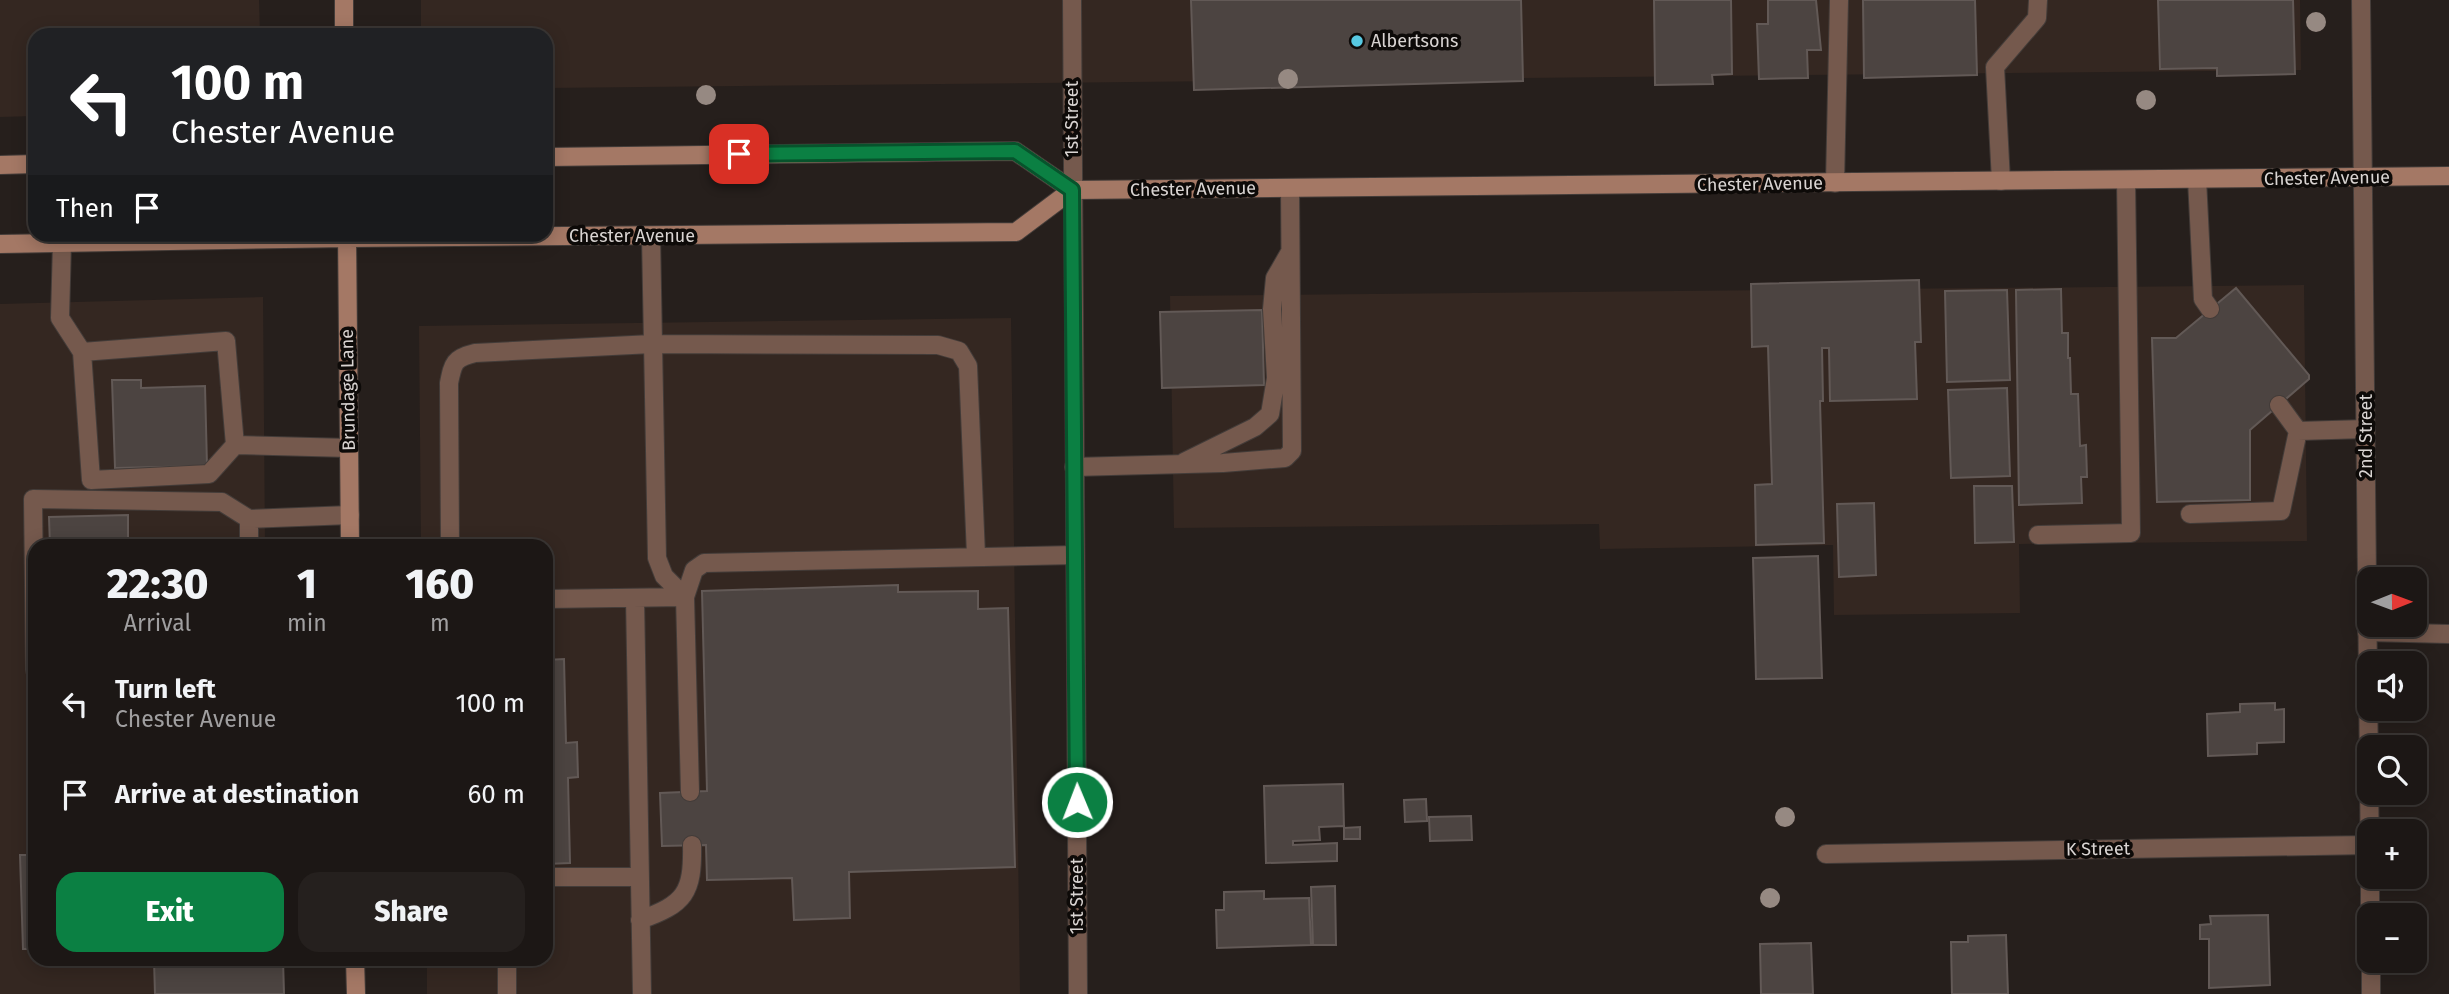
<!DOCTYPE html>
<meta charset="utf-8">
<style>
body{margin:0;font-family:"Fira Sans",sans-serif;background:#25201e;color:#f1f3f6;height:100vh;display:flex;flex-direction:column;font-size:26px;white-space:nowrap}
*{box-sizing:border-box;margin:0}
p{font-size:23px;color:#a09fa0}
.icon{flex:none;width:38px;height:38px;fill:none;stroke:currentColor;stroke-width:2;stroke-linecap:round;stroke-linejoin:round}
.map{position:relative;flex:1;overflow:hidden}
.side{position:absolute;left:28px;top:539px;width:525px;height:427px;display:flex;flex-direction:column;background:#1c1715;border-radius:21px;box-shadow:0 4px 18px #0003,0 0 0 2px #3a3634}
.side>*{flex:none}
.guide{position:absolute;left:28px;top:28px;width:525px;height:214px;border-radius:21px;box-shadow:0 4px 18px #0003,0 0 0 2px #3a3634;background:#202124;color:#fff;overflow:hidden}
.needle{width:46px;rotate:89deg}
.tools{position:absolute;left:2357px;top:567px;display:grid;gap:14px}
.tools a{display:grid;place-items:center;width:70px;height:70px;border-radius:14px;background:#1c1715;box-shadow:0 4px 18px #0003,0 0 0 2px #3a3634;font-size:35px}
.pin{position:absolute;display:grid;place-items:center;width:60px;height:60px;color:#fff;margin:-30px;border-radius:14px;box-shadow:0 4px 10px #0006}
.me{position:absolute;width:77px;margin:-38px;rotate:359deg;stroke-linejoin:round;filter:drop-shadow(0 0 5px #0008)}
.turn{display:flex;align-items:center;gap:24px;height:147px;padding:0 28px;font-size:32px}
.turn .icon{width:91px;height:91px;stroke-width:2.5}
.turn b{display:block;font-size:49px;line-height:60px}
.then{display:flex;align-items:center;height:66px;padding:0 28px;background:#0003;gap:14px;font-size:26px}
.eta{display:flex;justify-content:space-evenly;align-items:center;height:119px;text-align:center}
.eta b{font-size:42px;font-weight:800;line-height:49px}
.button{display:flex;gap:14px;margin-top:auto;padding:14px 28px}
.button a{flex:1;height:80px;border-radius:21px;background:#0b8043;color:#fff;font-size:28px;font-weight:800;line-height:80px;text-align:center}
.button a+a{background:#25201e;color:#f1f3f6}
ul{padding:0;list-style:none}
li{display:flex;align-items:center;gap:21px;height:91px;padding:0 28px}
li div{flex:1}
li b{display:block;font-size:26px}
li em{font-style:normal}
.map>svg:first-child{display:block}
.built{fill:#342721}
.building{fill:#4c4441;stroke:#625956;stroke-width:2}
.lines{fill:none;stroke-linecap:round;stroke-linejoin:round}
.lane-casing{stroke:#433c39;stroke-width:20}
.street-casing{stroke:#433c39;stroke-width:20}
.secondary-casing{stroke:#433c39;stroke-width:20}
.lane{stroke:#75594d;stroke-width:18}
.street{stroke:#75594d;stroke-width:18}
.secondary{stroke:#a47865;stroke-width:18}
.tree{fill:#968982}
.route-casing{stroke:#07532c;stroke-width:18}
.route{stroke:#0b8043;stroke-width:12}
.poi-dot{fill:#57c9e2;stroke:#0d0a08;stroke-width:2.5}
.labels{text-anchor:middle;stroke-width:7;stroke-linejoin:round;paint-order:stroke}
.poi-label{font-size:18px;fill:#d9d4d2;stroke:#0d0a08;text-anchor:start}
.street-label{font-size:18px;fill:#d9d4d2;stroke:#0d0a08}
</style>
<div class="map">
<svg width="2449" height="994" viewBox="0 0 2449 994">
<rect width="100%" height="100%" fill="#261f1c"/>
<path class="built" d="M0,0H259L260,35H35V116L0,117Z
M421,0H2300L2301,70L546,88V35H421Z
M2304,285L2307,541L2019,544L2020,613L1834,615L1833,545L1600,549L1599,524L1174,528L1170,296Z
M263,297L265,546H35V959H270V994H0V304Z
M1011,318L1020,994H427V959H546V546H421L419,326Z"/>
<path class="building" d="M1191,0H1521L1523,81L1194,90Z
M1654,0H1731L1732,74L1712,75L1713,84L1655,85Z
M1768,0H1816L1821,50H1807L1808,78L1759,79L1757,24H1768Z
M1863,0H1975L1977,75L1864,78Z
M2158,0H2293L2295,74L2217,76V68L2160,69Z
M1919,280L1921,342H1915L1917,399L1830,401L1829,348H1822L1823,401H1820L1824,543L1756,545L1755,485L1772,484L1768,346L1752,347L1751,284Z
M2236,288L2309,375V379L2250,430V500L2157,502L2152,338H2176Z
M2061,289L2062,333H2068V358H2070L2071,394H2078L2080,446L2086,445L2087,477H2081L2082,503L2019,505L2016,290Z
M2007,290L2010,380L1947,382L1945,291Z
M1262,310L1264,385L1162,388L1160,312Z
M112,380H141V388L205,386L207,466L115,468Z
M2007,388L2010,476L1951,478L1948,390Z
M1974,486H2012L2014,542L1975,543Z
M1874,503L1876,575L1839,577L1837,504Z
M128,515V546H50L49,517Z
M1818,556L1822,678L1756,679L1753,558Z
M898,585V592L978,591V609L1008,608L1015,867L849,872L850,918L794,920L792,878L707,880L706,845L662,846L660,793L707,791L702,591Z
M564,659L566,743L577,742L578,777L568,778L570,863L546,864V660Z
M2275,703V710L2284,709V742L2257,743V754L2208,756L2207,714L2240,712V704Z
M1343,784L1344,828L1360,827V839H1344V826L1319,827L1320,840L1293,841V845L1337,843V861L1266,863L1264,786Z
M1426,799L1427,821L1405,822L1404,800Z
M1471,816L1472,840L1430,841L1429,817Z
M20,855H35V949H23Z
M1335,886L1336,945H1313L1311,887Z
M1264,891V899L1309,898L1311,945L1217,948L1216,910H1224V892Z
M2268,915L2270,985L2209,988V939H2200V925L2211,924L2210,916Z
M2006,935L2008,994H1952L1951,942H1968V936Z
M1811,943L1813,994H1761L1760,944Z
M283,959L284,994H155L154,960Z"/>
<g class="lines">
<defs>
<path id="lane" d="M2197,179L2203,299L2210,309
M2001,181L1995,67L2037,18L2038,0
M1835,183L1839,0
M651,236L657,558L664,576L685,597L690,792
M62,243L60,318L82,352
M2298,431L2366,429
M235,445L226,341L82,352L91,480L209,474L235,445L349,448
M1184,462L1255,427L1270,414L1276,378L1272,309L1275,278L1290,252
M1074,467L1223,463L1285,458L1292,451L1290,188
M2190,514L2281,511L2298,431L2279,405
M2038,535L2131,533L2126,180
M249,546V519L350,515
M450,546L449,383C453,363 454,358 475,353L652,344L938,345L959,351L968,366L976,555
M635,598L642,994
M546,599L685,597L694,570L704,563L1075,555
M2367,632L2449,634
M35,670L33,499L222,502L249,519
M546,877H640
M640,920C685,904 693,893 692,845
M507,959V994"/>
<path id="street" d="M1072,0L1078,994
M2361,0L2370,872
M1826,854L2369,845
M2370,877V915
M2371,961V994"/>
<path id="secondary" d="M344,0V35
M546,157L1015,151L1072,190L2449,176
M0,165L35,164
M347,234L350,546
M0,244L347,238L1016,232L1072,190
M355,959L356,994"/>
</defs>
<use href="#lane" class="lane-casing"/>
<use href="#street" class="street-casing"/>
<use href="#secondary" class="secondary-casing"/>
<use href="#lane" class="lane"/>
<use href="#street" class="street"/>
<use href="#secondary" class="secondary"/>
</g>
<g class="tree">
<circle cx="2316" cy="22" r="10"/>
<circle cx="1288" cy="79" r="10"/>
<circle cx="706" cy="95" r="10"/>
<circle cx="2146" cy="100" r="10"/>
<circle cx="1785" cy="817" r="10"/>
<circle cx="1770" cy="898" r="10"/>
</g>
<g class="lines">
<defs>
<path id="route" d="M739,154L1015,151L1072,190L1077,802"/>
</defs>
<use href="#route" class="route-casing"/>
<use href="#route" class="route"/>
</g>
<circle class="poi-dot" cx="1357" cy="41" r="7"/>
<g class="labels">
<g class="poi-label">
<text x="1371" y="47">Albertsons</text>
</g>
<g class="street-label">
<text transform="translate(1072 119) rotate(-90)" y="6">1st Street</text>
<text transform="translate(2327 178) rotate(-1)" y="6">Chester Avenue</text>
<text transform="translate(1760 184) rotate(-1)" y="6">Chester Avenue</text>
<text transform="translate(1193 189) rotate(-1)" y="6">Chester Avenue</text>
<text x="632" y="242">Chester Avenue</text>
<text transform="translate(348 390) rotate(-91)" y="6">Brundage Lane</text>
<text transform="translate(2366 436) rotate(-90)" y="6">2nd Street</text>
<text transform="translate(2098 849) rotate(-1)" y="6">K Street</text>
<text transform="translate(1077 896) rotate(-90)" y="6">1st Street</text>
</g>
</g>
</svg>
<div class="tools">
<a><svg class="needle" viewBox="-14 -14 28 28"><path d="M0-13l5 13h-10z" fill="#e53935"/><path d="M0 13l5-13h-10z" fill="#a09fa0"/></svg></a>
<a><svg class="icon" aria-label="sound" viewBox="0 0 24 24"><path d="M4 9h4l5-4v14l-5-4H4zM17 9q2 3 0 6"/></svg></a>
<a><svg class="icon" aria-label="search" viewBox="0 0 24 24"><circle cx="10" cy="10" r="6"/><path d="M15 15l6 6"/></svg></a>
<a>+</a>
<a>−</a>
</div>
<div class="pin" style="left:739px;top:154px;background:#d93025"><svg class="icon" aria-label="arrive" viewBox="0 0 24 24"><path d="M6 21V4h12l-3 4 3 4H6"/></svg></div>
<svg class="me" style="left:1077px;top:802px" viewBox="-20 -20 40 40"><circle r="17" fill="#0b8043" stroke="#fff" stroke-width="3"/><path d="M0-11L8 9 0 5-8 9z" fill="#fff"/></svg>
<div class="guide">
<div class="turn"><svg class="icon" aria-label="left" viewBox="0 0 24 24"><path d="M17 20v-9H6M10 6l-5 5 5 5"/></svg><div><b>100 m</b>Chester Avenue</div></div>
<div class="then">Then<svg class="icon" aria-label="arrive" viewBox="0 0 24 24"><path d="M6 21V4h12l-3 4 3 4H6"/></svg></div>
</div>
<section class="side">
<div class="eta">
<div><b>22:30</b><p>Arrival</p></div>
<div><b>1</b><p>min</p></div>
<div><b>160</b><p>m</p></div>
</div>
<ul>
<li><svg class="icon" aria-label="left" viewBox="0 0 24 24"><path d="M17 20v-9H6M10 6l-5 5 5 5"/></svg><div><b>Turn left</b><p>Chester Avenue</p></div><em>100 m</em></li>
<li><svg class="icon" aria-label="arrive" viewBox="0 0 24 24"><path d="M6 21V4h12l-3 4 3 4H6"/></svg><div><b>Arrive at destination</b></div><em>60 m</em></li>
</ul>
<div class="button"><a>Exit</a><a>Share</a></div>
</section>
</div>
